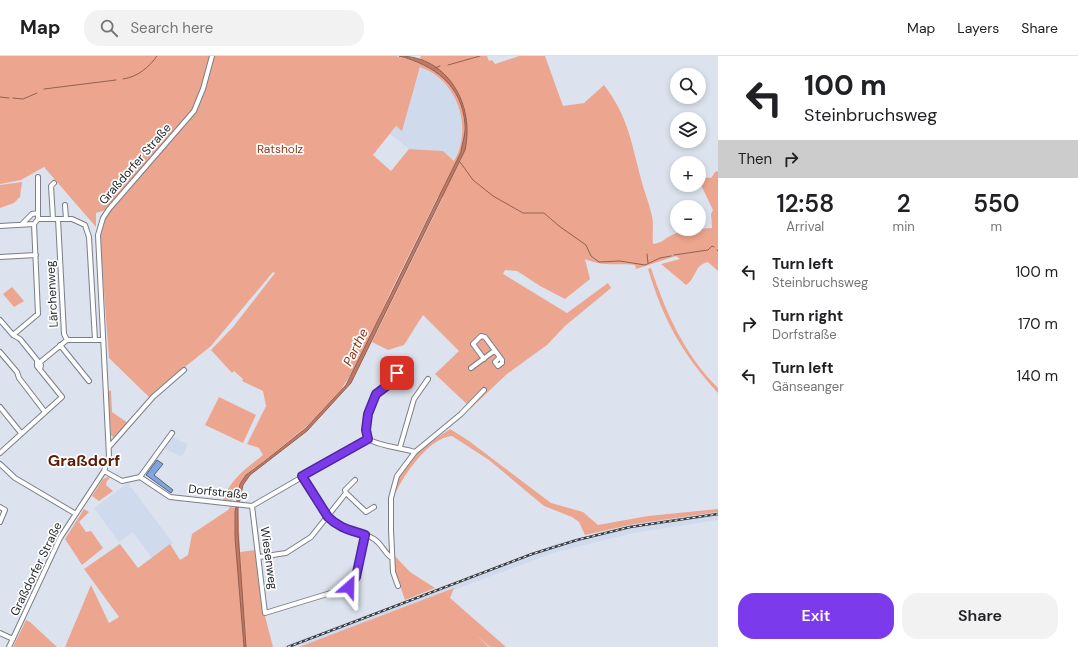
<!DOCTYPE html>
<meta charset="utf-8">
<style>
body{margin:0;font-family:"DM Sans",sans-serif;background:#f2f2f2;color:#202124;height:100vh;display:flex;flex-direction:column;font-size:15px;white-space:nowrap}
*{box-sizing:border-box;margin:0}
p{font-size:13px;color:#757577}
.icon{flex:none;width:22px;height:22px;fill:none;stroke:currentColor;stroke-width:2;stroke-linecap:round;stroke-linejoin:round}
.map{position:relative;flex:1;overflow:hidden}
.panel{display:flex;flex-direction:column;background:#fff;width:360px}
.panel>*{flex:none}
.hud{background:#fff;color:#202124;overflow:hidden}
.tools{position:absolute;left:670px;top:12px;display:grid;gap:8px}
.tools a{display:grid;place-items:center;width:36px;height:36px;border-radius:50%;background:#fff;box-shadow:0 2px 6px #0003;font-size:20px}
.pin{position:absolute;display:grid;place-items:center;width:34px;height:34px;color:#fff;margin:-17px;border-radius:8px;box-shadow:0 2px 6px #0006}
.me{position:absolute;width:44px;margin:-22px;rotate:25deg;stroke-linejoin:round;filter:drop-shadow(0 0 3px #0008)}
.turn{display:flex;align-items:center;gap:14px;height:84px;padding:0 20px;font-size:18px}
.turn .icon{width:52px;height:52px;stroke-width:2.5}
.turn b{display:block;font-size:28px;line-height:34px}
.then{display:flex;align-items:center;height:38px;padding:0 20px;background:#0003;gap:8px;font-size:15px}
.eta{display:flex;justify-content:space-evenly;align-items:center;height:68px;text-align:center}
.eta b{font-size:24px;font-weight:600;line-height:28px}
.button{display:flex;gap:8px;margin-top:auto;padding:8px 20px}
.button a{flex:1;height:46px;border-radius:16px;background:#7c3aed;color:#fff;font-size:16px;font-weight:600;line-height:46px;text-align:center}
.button a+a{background:#f2f2f2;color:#202124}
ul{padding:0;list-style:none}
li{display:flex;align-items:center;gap:12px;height:52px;padding:0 20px}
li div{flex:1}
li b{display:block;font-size:15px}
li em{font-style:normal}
header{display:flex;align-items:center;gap:24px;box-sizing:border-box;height:56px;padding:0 20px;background:#fff;border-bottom:1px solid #e0e0e0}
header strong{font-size:19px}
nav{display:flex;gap:22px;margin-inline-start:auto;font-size:14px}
.search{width:280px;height:36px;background:#f2f2f2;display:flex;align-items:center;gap:10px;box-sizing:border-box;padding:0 14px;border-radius:16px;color:#757577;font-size:15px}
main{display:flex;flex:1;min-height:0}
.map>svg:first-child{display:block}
.built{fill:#cfdaec}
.green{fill:#eca690;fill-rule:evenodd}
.water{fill:#c17862;stroke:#926052}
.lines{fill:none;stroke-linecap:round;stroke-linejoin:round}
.stream{stroke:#926052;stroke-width:1}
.building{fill:#7fa4e1;stroke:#5d636d}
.minor-casing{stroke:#797f89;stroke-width:6}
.minor{stroke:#fff;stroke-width:4}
.rail-casing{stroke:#393d41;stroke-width:2.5}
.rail{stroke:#fff;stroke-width:1;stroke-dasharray:3;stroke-linecap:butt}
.route-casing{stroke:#51269a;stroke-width:10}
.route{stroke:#7c3aed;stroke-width:7}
.labels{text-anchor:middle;stroke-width:3.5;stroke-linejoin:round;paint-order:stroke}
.park-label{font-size:12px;fill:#8e3518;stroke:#fff}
.street-label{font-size:12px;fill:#26292d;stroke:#fff}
.water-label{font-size:13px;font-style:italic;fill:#8b3215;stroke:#fff}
.district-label{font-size:16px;font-weight:bold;fill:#5d1c06;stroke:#fff}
</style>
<header>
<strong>Map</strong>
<div class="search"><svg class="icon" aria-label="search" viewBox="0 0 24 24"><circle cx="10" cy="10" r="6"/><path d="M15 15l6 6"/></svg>Search here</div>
<nav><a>Map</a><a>Layers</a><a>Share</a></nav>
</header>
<main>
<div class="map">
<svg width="718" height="591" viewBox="0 0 718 591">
<rect width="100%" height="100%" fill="#dce3ee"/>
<path class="built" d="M421,10L438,20L445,26L456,43L460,53L462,78L459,92L454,105L443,95L409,93L390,78L396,70L402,74Z
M172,381L188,388L182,401L165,393Z
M128,427L173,487L152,502L133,476L119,486L94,452Z
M718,456V464L633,477L553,497L299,591H281L559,487L634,468Z"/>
<path class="green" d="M0,0H396L419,6L421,0H487L489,5L492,4L495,8L519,0H545L563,50L584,47L604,29C627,59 631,84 640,119C643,133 649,146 652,160C654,169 652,179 653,188C665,186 663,183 672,179C684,173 699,173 712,172L711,158L713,154L699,125V121L711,122L715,116L718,115V215L708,206C694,209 696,223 686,229L661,208L680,203L676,200L636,213L635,209C616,207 603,211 585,203L590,223L565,243L540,230L517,215L505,214L503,218L567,257L608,227L611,232L565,270L547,289L507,318L471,352L435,318L459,295L423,259L404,289L388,294L372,286L443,141H438L391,235L357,309L340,335L308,369L267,403L248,417L240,428L234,443L230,446L222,445C232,422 244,414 263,399L259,392L247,388L266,350L263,335L242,325L243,323L234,315L232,317L211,294L233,271L275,217L273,216L211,290L170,323L150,342L109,302L100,184C102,153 135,124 155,101L152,99L106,154L96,157V171L44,111L21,124L0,128ZM420,11C458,24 473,71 454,105L443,95L409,93L391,115L373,99L396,70L402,75Z
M22,126L20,141L14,147L0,152V129Z
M651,212C666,257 684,298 718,332V337C682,298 663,263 648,213Z
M12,231L24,245L14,251L3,238Z
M111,334L112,356L128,367L115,383L111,379L108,336Z
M219,341L256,359L243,387L205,369Z
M450,373L469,385L551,447L583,456L598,469L648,460L718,453V456L634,468L585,479L579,466L572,461L544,450L489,404L452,380C427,382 400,424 392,445C394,439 394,432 396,426C404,402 430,387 450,373Z
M108,421L110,422L107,425L106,429L113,435L99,445L92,440L103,423Z
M230,451L238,452L240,496L256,494L264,556L273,591H65L91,529L109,567L119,561L84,513L120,488L138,512L170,488L180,504L188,499L192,478L228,454Z
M84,453L89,456L79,466L86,476L91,475L103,492L82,509L65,483Z
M393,498L410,516L435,532L405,544L395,515Z
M454,532L450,542L506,591H490L475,578L489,591H299Z
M26,564L30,566L57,591H13Z"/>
<path class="water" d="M399,0C448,0 475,49 465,94L351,327L307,375L250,419L243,429L238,453V476L246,591H244L235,482V456L240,428L246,419L265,405L306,372L346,329L461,96C462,87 466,78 465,68C462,29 434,9 399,0Z"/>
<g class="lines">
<path class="stream" d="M448,9L480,0
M435,12L440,10
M123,23C138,21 149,11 157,0
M44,33L116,24
M0,41L9,42
M13,42L23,43L37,37
M460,106L473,124L493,140L523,157H544L559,170L586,189L591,200L599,206L620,205L645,209L660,202L671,200
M717,194L718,195
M647,198L648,207
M674,199L708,194L712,190L714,191"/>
</g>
<path class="building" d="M157,404L163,408L154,419L173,434L171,437L146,419Z"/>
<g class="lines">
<defs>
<path id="minor" d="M65,149L66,163
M38,163H72L85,169L89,181L95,284H103
M38,163V121
M53,163L51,130L54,127
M58,163L64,278L67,284
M22,168L32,158L38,157
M0,170L34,168
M0,201L36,199
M0,264L13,279L20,283L41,309L40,314
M13,279L38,258L34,168L38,163
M67,284H95
M60,289L89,325
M0,296L17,316L19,322L45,356
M484,303L473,288L481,280L485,281L502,304V307L498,310L495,306L499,302
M38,308L67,284
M471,312L494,295
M0,351L21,377
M368,383L366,374L367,358L376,338L392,326L397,317
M368,383C381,391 400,391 415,396
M109,391L153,341L184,314
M400,391L414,343L428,323
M0,397L62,341L37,310V304
M0,408L15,422L76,458
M104,415L122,425L140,421L170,441L252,450L368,383
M302,420L328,461C343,475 358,473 374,483C382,488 385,498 392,502
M140,421L172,377
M355,424L345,434L346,437L366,456L374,451
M252,450L265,557L347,532L356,521L365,479
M0,451L5,454L0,466
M259,501L286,497L311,481L346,437
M398,530L393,516L391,474V442L397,420L415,396L461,358L484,334
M0,577L13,583
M9,591L60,482L104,415L109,400L98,179L103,162L109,153L194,55L203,33L212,0"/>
</defs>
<use href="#minor" class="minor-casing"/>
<use href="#minor" class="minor"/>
<defs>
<path id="rail" d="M288,591L532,498L577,484L630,471L718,458"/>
</defs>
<use href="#rail" class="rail-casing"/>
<use href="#rail" class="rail"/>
</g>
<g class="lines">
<defs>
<path id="route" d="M349,531L356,521L365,479C351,474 339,472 328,461L302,420L368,383L366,374L368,358L376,338L392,326L397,317"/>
</defs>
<use href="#route" class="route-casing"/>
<use href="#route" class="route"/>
</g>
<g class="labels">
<g class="park-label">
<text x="280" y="97">Ratsholz</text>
</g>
<g class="street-label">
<text transform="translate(135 108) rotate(-49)" y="4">Graßdorfer Straße</text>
<text transform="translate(52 238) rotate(-93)" y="4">Lärchenweg</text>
<text transform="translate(218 436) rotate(6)" y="4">Dorfstraße</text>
<text transform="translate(269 502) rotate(82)" y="4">Wiesenweg</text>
<text transform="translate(36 513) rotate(-64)" y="4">Graßdorfer Straße</text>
</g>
<g class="water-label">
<text transform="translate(355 291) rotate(-64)" y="5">Parthe</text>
</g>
<g class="district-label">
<text x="84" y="410">Graßdorf</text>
</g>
</g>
</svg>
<div class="tools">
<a><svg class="icon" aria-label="search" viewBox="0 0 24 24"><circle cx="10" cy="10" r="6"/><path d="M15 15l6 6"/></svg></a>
<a><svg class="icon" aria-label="layers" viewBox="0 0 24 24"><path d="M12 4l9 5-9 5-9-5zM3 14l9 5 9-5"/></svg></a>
<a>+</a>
<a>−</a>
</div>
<div class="pin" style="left:397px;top:317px;background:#d93025"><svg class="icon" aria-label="arrive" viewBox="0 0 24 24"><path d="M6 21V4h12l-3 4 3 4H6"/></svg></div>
<svg class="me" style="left:349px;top:531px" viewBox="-20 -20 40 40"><path d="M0-17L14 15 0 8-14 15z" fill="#7c3aed" stroke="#fff" stroke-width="4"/></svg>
</div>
<section class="panel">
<div class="hud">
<div class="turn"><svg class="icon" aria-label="left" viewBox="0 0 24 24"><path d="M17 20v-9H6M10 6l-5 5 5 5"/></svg><div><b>100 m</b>Steinbruchsweg</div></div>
<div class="then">Then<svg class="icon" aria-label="right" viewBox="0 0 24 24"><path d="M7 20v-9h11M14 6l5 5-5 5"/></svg></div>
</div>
<div class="eta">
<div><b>12:58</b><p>Arrival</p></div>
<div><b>2</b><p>min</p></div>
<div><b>550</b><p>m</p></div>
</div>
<ul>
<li><svg class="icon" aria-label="left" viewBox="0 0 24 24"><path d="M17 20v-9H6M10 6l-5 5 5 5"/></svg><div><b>Turn left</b><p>Steinbruchsweg</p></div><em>100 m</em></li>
<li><svg class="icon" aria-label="right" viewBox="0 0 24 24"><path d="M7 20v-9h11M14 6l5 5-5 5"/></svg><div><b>Turn right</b><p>Dorfstraße</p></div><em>170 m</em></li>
<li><svg class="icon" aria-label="left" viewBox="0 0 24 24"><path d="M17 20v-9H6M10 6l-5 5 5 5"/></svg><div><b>Turn left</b><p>Gänseanger</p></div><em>140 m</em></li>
</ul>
<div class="button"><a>Exit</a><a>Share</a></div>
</section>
</main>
